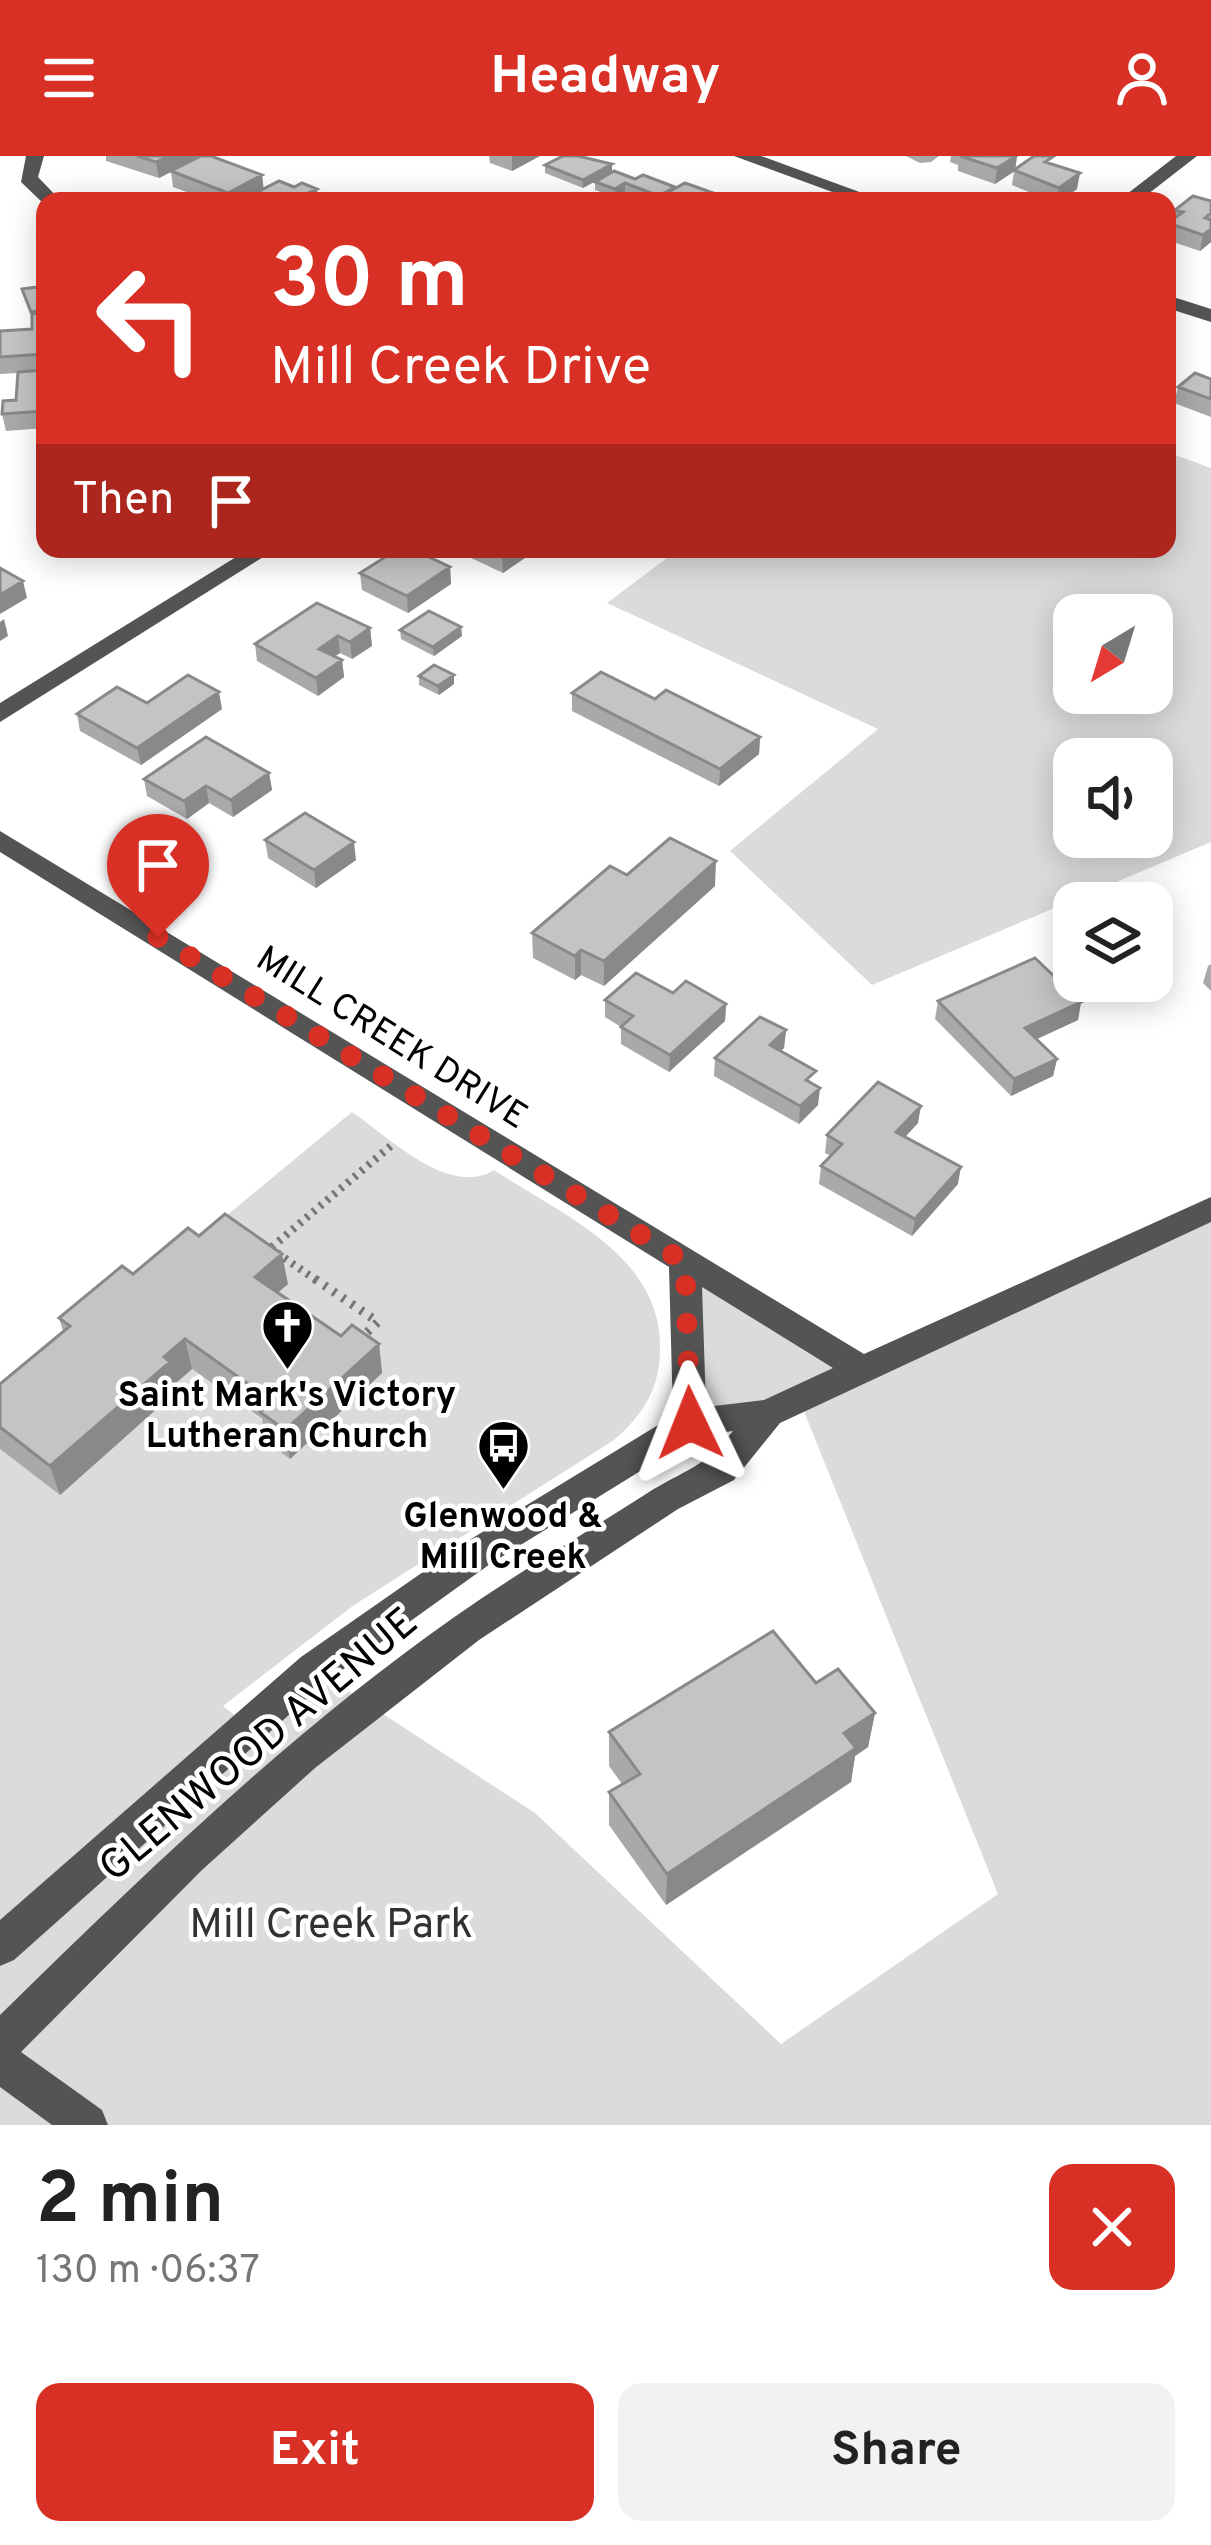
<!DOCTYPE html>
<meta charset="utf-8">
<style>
body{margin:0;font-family:Overpass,sans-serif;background:#f2f2f2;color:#222;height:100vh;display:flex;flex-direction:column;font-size:45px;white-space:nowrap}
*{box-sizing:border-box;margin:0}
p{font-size:39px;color:#767676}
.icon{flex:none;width:66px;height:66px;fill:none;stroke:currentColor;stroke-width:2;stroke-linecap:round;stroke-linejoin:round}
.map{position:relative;height:1969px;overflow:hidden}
.side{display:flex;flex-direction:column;background:#fff;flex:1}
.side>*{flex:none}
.guide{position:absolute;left:36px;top:36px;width:1140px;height:366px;border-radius:24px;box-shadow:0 6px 30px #0003;background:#d93025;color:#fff;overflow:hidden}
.needle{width:78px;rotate:218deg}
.controls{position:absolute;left:1053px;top:438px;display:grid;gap:24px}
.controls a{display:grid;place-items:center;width:120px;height:120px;border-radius:24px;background:#fff;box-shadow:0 6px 30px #0003;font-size:60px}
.pin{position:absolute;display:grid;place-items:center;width:102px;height:102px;color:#fff;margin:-123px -51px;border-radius:50% 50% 50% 0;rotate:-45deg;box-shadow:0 0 12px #0007}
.pin .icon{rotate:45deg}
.me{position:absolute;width:132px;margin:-66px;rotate:358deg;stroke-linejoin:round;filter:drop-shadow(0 0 9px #0008)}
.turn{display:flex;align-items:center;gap:42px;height:252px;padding:0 36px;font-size:54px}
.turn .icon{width:156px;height:156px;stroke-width:2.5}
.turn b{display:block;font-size:84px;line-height:102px}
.then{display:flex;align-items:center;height:114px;padding:0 36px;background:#0003;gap:24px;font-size:45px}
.round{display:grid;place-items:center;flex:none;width:126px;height:126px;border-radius:24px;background:#f2f2f2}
.head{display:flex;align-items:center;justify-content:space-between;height:204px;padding:0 36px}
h1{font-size:72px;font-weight:700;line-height:90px}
.cta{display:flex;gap:24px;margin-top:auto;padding:24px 36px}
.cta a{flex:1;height:138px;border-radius:24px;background:#d93025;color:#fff;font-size:48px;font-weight:700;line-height:138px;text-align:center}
.cta a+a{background:#f2f2f2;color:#222}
header{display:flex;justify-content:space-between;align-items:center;height:156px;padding:0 36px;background:#d93025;color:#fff;font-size:54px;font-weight:700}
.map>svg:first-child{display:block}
.green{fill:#dbdbdb;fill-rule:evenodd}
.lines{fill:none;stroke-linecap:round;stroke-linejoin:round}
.path-far1{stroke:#767676;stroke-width:8;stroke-dasharray:3 6;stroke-linecap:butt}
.path{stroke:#767676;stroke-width:9;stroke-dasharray:3 8;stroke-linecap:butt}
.minor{fill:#545454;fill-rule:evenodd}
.wall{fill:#a9a9a9}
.shaded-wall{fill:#898989}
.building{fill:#c4c4c4;stroke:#898989;stroke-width:3}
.route{stroke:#d93025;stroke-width:21;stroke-dasharray:0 37.8}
.labels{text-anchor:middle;stroke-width:9;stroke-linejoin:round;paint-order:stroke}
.street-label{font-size:36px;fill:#000;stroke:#fff}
.poi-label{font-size:36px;font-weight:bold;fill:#000;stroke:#fff}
.near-street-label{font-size:42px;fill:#000;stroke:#fff}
.near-park-label{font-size:42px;fill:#323232;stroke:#fff}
</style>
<header><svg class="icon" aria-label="menu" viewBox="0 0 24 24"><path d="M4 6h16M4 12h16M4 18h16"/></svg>Headway<svg class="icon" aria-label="person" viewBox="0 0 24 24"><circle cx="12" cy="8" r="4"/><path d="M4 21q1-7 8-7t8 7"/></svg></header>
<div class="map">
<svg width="1211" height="1969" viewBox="0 0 1211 1969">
<rect width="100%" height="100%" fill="#fff"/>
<path class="green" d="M1167,296L1211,312V686L872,829L730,695L878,573L607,447L679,393H1167ZM1152,459V537H1074V459ZM1074,603H1152V681H1074Z
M352,956C389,981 449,1042 494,1014C563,1060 664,1100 660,1196C659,1234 642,1260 614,1284L354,1449L223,1550L247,1569L314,1513L535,1657L781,1888L998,1738L799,1243L690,1267L685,1105L859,1212L1211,1053V1969H0V1293L60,1338L177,1236L171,1231L192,1213L277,1275L261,1151L287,1128L129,1140Z"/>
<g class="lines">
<path class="path-far1" d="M265,1097L393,988
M277,1097L319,1126"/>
<path class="path" d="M315,1123L378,1166L360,1183"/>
<path class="minor" d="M26,0H44L38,21L61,45L45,49L21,26Z
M734,0H761L884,45H857Z
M1176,0H1197L1139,45H1118Z
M1167,139L1211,153V166L1167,152Z
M249,393H276L0,566V547Z
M0,675L864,1198L1211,1041V1066L780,1267L734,1324L678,1353L479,1484L315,1612L202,1714L21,1896L102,1954L108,1969H52L0,1931V1859C144,1718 288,1578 453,1462C516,1418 582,1379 646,1338C685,1313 702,1314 733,1275L697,1280L490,1408L327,1525L14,1804L0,1810V1764L301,1501L466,1386L673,1260L669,1111L0,696ZM702,1131L833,1212L764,1244L706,1251Z"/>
</g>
<path class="wall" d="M106,0H211L262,19L263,33L318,45H211L173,31L171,16L159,22L106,5Z
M489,0H540L512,15L490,7Z
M906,0H939L931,6L920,7Z
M951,0H1017L1015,13L1053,9L1077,33L1060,45H1051L1012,29L1014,15L995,28L958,15V9L950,6Z
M612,8V16L583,32L545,17V9Z
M635,23L730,43L729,45H651L625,36L615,41L595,34V26Z
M1211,45V86L1200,95L1167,84L1168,67L1173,64L1175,54Z
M45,130V272L6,275L2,258L16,244L18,217L0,218V175L32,173V162L22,133Z
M1211,223V261L1174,247L1178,231Z
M452,393H538L503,417Z
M450,411L451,428L408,457L362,434L360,417Z
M461,471L462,480L434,500L401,483L400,474Z
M370,472L372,490L352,503L340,497L335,500L342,504L344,521L318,540L257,505L255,488Z
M454,519V528L439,539L419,529V520Z
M572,537L655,543L760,581L759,598L719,630L572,555Z
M147,547L222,553L141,609L80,575L77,558Z
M269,617L272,634L233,661L209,647L187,663L147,640L144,623Z
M265,684L356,704L316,732L268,702Z
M627,719L715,730L604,830L581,819L575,824L533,802L532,777Z
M1211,808V835L1203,827L1208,810Z
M673,837L726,848L725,865L669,916L621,888V871L605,861V844Z
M938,845L1081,846L1078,864L1036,883L1057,903L1053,920L1011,940L935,863Z
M786,874L784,892L780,895L814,929L818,949L799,968L714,920L715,902Z
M918,967L905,981L958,1028L912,1080L819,1028L821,1010L831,1000L825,997L827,979Z
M199,1080L288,1128L278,1136L341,1180L379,1188L382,1217L290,1303L266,1285L262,1263L192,1213L176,1227L177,1235L60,1339L0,1293V1228L63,1175L59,1162Z
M816,1527L875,1557L868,1591L855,1600L851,1626L666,1749L609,1669V1636L622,1628L609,1610V1576Z"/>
<path class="shaded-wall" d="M169,0H201L159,22L156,6Z
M512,0H540L512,15Z
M1017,0L1015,15L995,28L997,12Z
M612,8V16L583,32V24Z
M1080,17L1077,33L1060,45H1057L1059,32Z
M262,19L264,35L246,42L244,45H229L228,37Z
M625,27V36L615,41V33Z
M317,33L318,45L304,39Z
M1211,73V86L1200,95L1203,79Z
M513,393H538L503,417L502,400Z
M450,411L451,428L408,457L407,440Z
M23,425L27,442L0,458V439Z
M4,463L8,480L0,485V466Z
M461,471L462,480L434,500L433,491Z
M370,472L372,490L352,503L350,486Z
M338,480L340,497L321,510L319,493Z
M342,504L344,521L318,540L316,522Z
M454,519V528L439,539L438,530Z
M219,536L222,553L141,609L137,592Z
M760,581L759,598L719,630L720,613Z
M269,617L272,634L233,661L231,644Z
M206,630L209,647L187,663L184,645Z
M354,686L356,704L316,732L314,714Z
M716,705L715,730L604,830V805Z
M581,794V819L575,824V800Z
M1081,846L1078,864L1022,890L1025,872Z
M726,848L725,865L669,916L670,899Z
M786,874L784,892L768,907L770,889Z
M1057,903L1053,920L1011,940L1014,923Z
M820,932L818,949L799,968L800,950Z
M921,950L918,967L894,993L896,976Z
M961,1011L958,1028L912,1080L915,1063Z
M282,1098L288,1128L261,1151L255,1121Z
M185,1183L192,1213L176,1227L177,1235L60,1339L50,1310Z
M379,1188L382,1217L290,1303L285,1274Z
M875,1557L868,1591L855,1600L851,1626L666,1749L667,1718L844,1577Z"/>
<path class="building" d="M137,0H169L156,6Z
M201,0H211L262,19L228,37L171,15Z
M563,0H578L612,8L583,24L545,9Z
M960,0H1016L997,12Z
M1034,0H1054L1045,6L1080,17L1059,32L1014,14Z
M614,15L635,23L643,19L675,31L659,40L625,27L615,33L595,26Z
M279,25L294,31L302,27L317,33L304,39L318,45H254L246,42Z
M685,27L730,43L726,45H683L665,38Z
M1193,40L1211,45V57L1205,62L1211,64V73L1203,79L1168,67L1183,56L1175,54Z
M45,130V154L31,156L22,133Z
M45,157V198L0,201V175L32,173V158Z
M45,214V255L2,258L3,245L16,244L18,216Z
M1195,217L1211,223V243L1178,231Z
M398,393H412L450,411L407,440L360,417Z
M487,393H513L502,400Z
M0,412L23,425L0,439Z
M317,447L370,472L350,486L338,480L319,493L342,504L316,522L255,488Z
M429,455L461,471L433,491L400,474Z
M434,509L454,519L438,530L419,520Z
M601,516L655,543L666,534L760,581L720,613L572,537Z
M188,519L219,536L137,592L77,558L117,531L147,547Z
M206,581L269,617L231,644L206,630L184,645L144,623Z
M305,657L354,686L314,714L265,684Z
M670,682L716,705L604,805L581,794L575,800L532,777L610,710L627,719Z
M1035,802L1081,846L1025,872L1057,903L1014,923L938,845Z
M636,817L673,837L686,825L726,848L670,899L621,871L633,860L605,844Z
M760,861L786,874L770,889L816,915L806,924L820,932L800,950L715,902Z
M878,926L921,950L896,976L961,1011L915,1063L821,1010L842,988L827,979Z
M225,1058L282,1098L255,1121L341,1180L352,1169L379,1188L285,1274L260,1256L272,1245L185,1183L164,1201L170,1206L50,1310L0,1271V1228L70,1170L59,1162L122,1110L133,1118L188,1072L199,1080Z
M773,1475L816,1527L838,1513L875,1557L844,1577L856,1592L667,1718L609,1636L640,1618L609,1576Z"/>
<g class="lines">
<path class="route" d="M158,781L685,1106L690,1267"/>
</g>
<defs>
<symbol id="church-pin" viewBox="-11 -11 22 30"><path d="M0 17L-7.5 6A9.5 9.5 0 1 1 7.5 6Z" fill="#000" stroke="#fff"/><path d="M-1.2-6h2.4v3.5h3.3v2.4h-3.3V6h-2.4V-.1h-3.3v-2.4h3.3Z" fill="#fff"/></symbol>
<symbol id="bus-pin" viewBox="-11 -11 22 30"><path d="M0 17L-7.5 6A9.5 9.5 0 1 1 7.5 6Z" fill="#000" stroke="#fff"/><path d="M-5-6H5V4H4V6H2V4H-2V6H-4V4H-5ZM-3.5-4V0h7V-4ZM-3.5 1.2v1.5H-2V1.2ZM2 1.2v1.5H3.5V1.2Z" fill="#fff"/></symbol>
</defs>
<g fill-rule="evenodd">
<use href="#church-pin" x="258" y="1140" width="59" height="81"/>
<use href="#bus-pin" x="474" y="1260" width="59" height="81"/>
</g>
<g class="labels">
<g class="street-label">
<text transform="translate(393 880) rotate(32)" y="13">MILL CREEK DRIVE</text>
</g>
<g class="poi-label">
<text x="287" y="1250">Saint Mark's Victory<tspan x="287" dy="41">Lutheran Church</tspan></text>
<text x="503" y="1371">Glenwood &amp;<tspan x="503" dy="41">Mill Creek</tspan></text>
</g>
<g class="near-street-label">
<text transform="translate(257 1587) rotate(-40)" y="15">GLENWOOD AVENUE</text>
</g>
<g class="near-park-label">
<text x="331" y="1781">Mill Creek Park</text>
</g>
</g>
</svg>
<div class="controls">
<a><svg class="needle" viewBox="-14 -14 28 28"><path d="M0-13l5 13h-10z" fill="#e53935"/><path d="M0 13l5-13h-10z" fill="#767676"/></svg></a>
<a><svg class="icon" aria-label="sound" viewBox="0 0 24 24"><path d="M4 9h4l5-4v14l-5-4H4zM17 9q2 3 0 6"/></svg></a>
<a><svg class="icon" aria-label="layers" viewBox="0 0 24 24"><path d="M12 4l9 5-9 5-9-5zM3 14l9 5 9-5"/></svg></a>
</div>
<div class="pin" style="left:158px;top:781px;background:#d93025"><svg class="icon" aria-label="arrive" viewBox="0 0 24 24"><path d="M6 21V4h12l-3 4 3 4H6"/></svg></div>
<svg class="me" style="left:690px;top:1267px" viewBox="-20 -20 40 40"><path d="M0-17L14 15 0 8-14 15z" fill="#d93025" stroke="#fff" stroke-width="4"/></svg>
<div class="guide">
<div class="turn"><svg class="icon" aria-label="left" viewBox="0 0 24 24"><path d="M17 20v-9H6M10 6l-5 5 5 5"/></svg><div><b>30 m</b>Mill Creek Drive</div></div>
<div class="then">Then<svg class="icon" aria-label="arrive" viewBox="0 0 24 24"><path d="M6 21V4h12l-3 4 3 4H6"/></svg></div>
</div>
</div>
<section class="side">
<div class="head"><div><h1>2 min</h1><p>130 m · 06:37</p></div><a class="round" style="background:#d93025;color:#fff"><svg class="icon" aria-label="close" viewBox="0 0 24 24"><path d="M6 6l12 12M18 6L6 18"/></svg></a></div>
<div class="cta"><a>Exit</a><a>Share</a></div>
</section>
